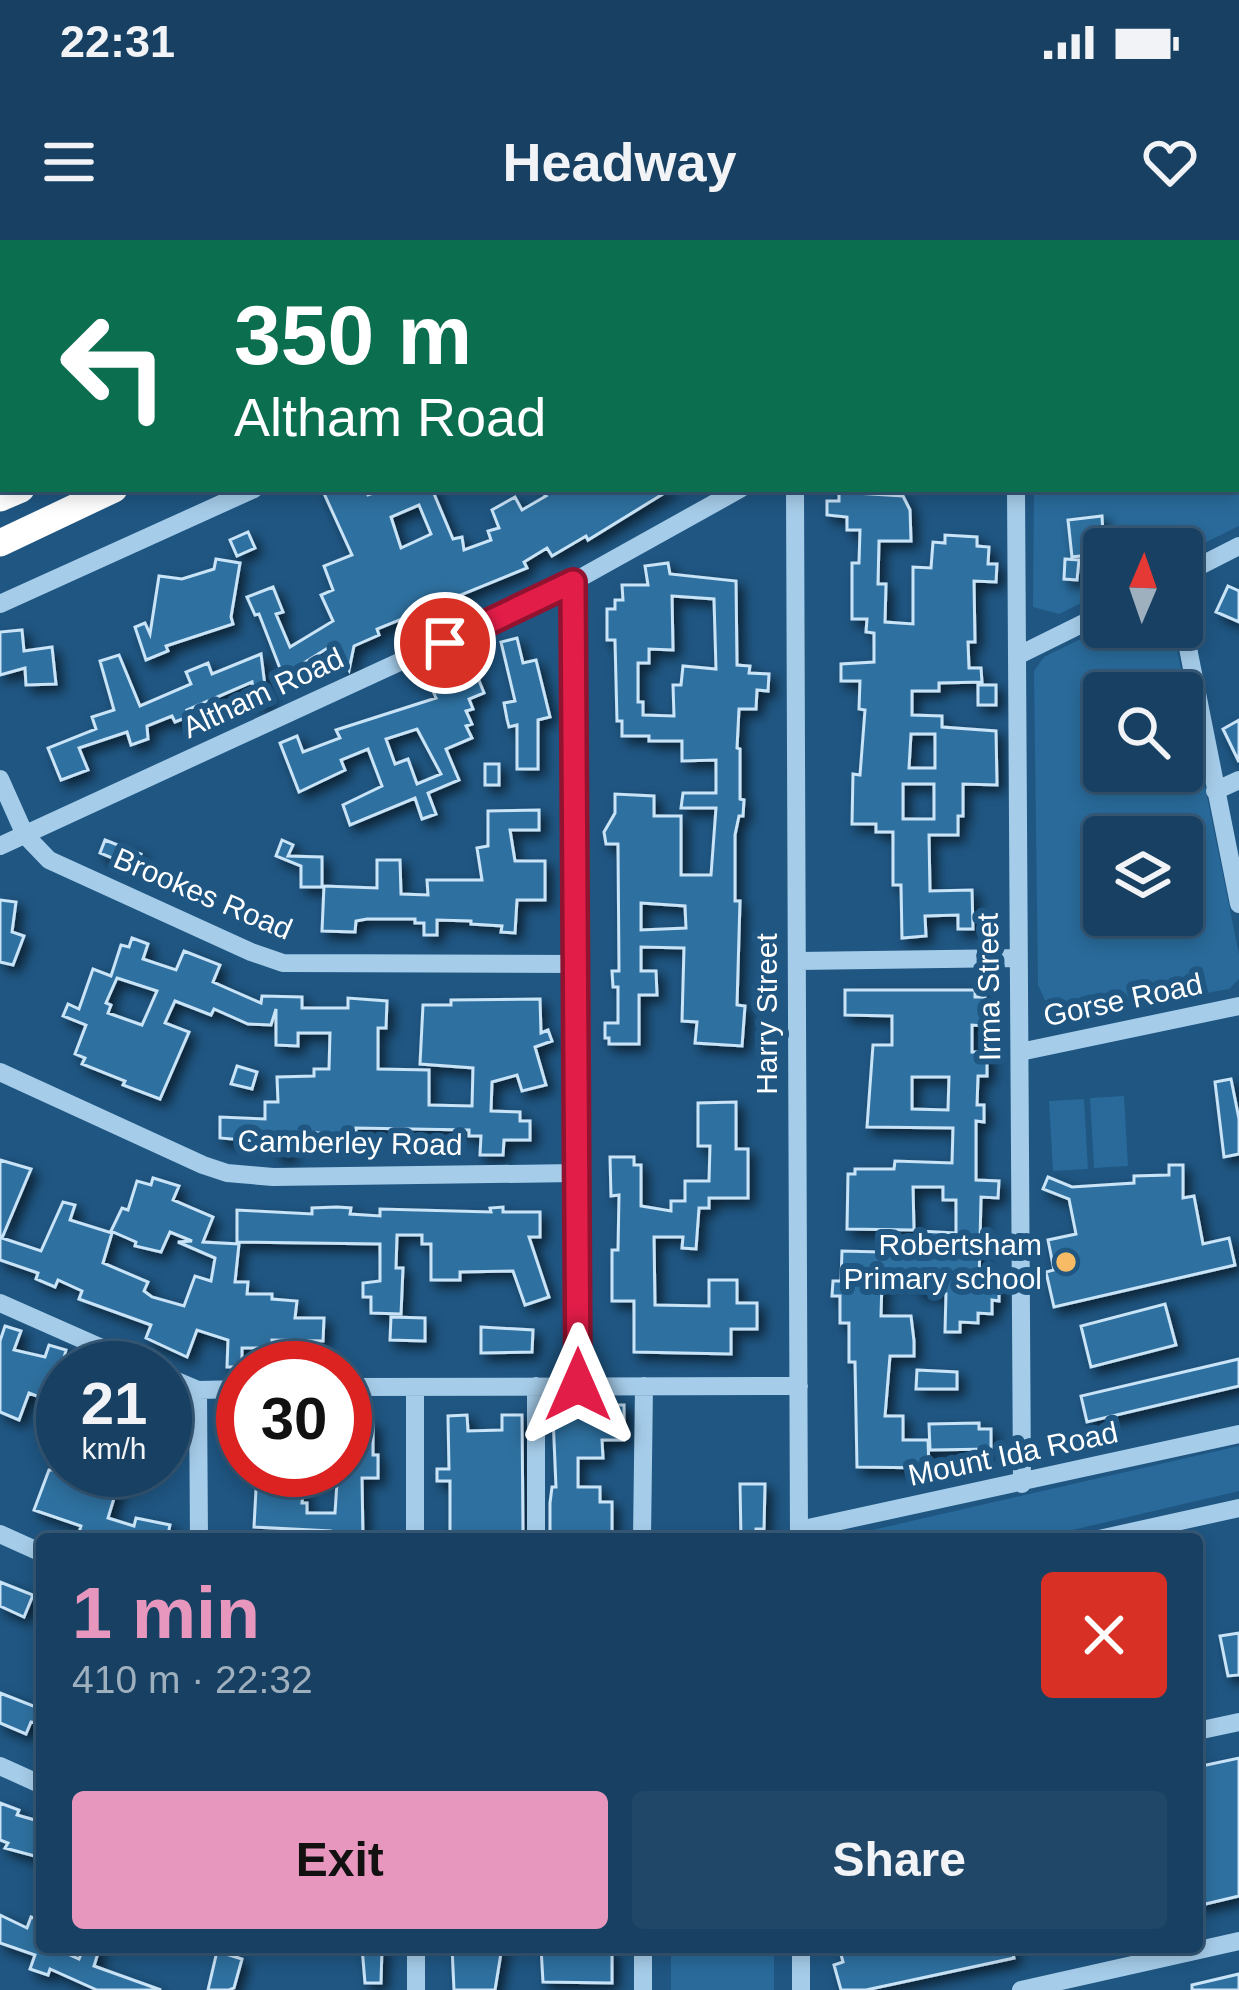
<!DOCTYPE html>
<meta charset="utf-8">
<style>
body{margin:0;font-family:Arial,sans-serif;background:#204768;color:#f1f3f6;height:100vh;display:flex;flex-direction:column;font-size:45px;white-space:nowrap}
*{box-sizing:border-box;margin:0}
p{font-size:39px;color:#9eafbe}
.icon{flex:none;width:66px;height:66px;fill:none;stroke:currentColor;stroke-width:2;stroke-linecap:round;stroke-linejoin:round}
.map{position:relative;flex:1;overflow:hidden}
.drawer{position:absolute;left:36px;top:1293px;width:1167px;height:420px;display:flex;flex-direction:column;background:#174062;border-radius:12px;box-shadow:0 6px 18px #0003,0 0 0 3px #365977}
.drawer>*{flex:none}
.banner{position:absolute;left:0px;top:0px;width:1239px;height:252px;box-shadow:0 6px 18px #0003,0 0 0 3px #365977;background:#0b6e4f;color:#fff;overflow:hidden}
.needle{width:78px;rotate:2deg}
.buttons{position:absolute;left:1083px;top:288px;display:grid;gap:24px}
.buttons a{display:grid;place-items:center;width:120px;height:120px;border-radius:12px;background:#174062;box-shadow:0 6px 18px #0003,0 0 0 3px #365977;font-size:60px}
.speed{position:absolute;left:36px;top:1101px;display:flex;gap:24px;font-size:60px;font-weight:700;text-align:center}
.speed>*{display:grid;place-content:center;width:156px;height:156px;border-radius:50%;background:#174062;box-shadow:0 6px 18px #0003,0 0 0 3px #365977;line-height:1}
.speed small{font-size:30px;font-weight:400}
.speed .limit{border:18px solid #d22;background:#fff;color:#111}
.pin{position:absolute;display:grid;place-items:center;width:102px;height:102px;color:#fff;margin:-51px;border:6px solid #fff;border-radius:50%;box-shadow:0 3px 12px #0007}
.me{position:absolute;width:132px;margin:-66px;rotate:0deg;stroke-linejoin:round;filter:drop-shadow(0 0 9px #0008)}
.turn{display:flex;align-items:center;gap:42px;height:252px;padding:0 36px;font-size:54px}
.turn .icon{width:156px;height:156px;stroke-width:2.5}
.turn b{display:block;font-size:84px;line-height:102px}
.round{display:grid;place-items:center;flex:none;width:126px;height:126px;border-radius:12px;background:#204768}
.overview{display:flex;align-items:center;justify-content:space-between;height:204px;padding:0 36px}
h1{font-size:72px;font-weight:600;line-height:90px;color:#e797bd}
.button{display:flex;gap:24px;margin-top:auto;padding:24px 36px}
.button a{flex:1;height:138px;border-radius:12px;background:#e797bd;color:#111;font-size:48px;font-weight:600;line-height:138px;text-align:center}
.button a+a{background:#204768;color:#f1f3f6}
.status{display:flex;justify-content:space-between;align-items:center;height:84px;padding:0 60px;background:#174062;direction:ltr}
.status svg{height:33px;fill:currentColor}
header{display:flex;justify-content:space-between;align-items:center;height:156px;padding:0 36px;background:#174062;font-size:54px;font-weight:600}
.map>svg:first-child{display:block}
.green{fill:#296a9a;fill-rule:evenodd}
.building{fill:#2e6f9f;stroke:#c9e3f7;stroke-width:3;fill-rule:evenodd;filter:url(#shadow)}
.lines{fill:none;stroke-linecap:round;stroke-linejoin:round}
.minor{stroke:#a5cce9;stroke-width:18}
.highway{stroke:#fff;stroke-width:27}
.route-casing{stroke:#92132f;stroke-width:30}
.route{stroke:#e11d48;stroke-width:21}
.poi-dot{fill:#f7bb65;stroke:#1f5682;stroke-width:4.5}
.labels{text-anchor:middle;stroke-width:12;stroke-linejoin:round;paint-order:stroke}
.street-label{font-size:30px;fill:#fff;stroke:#1f5682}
.poi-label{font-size:30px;fill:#fff;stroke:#1f5682;text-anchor:end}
</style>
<div class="status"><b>22:31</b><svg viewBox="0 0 49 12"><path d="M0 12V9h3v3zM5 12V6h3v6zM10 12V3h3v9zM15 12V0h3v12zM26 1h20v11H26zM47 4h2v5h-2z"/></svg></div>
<header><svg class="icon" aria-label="menu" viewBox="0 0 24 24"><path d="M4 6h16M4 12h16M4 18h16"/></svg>Headway<svg class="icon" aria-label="heart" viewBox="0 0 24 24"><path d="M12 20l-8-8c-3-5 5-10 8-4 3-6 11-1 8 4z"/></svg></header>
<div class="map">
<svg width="1239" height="1750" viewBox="0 0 1239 1750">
<defs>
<filter id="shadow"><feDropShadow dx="6" dy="6" stdDeviation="6" flood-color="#0009"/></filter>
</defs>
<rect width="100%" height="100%" fill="#1f5682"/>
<path class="green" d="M1208,0H1239V286L1182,314V309H1104V352L1059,374L1033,367L1034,249H1236V3H1202Z
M1105,387L1173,389L1239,714V739L1229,749L1066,778L1051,774L1038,745L1034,431L1044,417ZM1182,453V531H1104V453ZM1182,597V675H1104V597Z
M1124,856L1128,926L1094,928L1090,858Z
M1084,859L1088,929L1053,931L1049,861Z
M1239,1206V1251L1034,1299H833Z
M671,1707H774V1750H671Z"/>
<path class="building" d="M322,249H365L368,255L385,249H432L453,299L462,297L464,310L491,300L488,291L499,288L492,270L515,257L522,270L546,256L539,249H671L588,300L586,296L552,316L547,308L524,322L527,328L377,389L379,395L354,406L349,430L334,404L283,436L259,374L255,375L247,357L273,347L283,372L276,374L290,407L333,381L321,355L333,350L324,326L352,315ZM419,265L431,294L401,308L391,277Z
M839,252L903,256L910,270L911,301H879L878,344H886L885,382L913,384V327L931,328L933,302L945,303V295L977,297V306L989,307L988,324H997L996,342L974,341L975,402H968L969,428H981L982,442L939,443V451H912V475L942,476V487L996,491L997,545L963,544V576H958V595H929L930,651L972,650L973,689H958V675L925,676L926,696L902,698L901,645H893V592H876V584H852L853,534L860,535L865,470L859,469L860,441H841V424L874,422V393L866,392L867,379H852V323H859L860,290H847V277L827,275V261H839ZM911,494H935V528H909ZM903,544H934V579H903Z
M1102,276L1104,313L1072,317L1068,280Z
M248,292L255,308L237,316L230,300Z
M216,319L240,323L231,377L233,384L166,406L168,411L146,420L135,387L145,383L150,394L159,336L182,339L214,329Z
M1065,319L1079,320L1077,340L1064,339Z
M668,323L670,334L736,341L737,425L750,426L749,433L769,434L768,451L757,450L756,469H739L737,508L740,509V559L744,560L743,576H739L735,595V661H740L737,765L745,766L742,806L695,803L697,782L682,781L684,708L641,707V731H656L657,755H639V804H609V798H605V783H618V747H613L612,731H619L618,604H606L604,592L615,573V554L654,556V576H681V635H711L716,568H681L683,553H716V520L682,521V501H649V496H622V481H617L615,400H607V369H615V360H623L622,345H648L645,326ZM672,356L714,359L716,429L683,426L681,445H673L674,476L643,475V462H638V423H649V409L673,410ZM641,663L685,666L686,688L641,690Z
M1228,346L1239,351V382L1216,372Z
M22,390L24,411L52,407L56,444L26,445L25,428L0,435V392Z
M517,398L523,423L536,420L550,477L538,480V529H517V485L509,487L507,479L504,463L515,461L501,402Z
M261,414L267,462L255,463L252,442L187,470L190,476L175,482L172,476L147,486L148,499L131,505L127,492L79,508L88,530L61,540L48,508L96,489L92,477L114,470L100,421L119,415L140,466L191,444L186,432L208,423L212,434Z
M476,433L484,453L469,459L473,469L466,471L472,484L466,486L472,498L446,509L459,540L428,553L436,574L422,579L415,558L350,585L343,565L382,546L368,509L341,520L345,530L299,552L280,503L297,496L303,512L340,498L336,490L436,458L433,451ZM417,489L441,534L417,544L408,519L395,524L386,499Z
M978,445H996V465H978Z
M1239,480V522L1223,489Z
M485,524H499V545H485Z
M539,570V590H510L515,621H545V660H517L515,693L501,692L502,686L471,684V681L437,680V695H424V683H415V679H367L356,681L355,692L322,691L324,646L377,648V620H400L401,654L428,655L427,640H482L477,608L488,606V571Z
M105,600L141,614L136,628L100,613Z
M282,600L293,605L288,616L322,617V647H301V626L276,616Z
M0,660L16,662L12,692L24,696L13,725L0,722Z
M132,698L148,704L143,719L176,730L184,711L220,725L213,742L261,763L262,756L302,757V768H348V758L387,761L386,788H378V829L429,830V865L472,866L473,828L420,824L423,765H451V760L540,759L541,793L548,790L552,801L535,807L546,845L522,851L517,835L492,842L491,871L520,872V881H530V900H504L503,915H480L481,896H469V890L356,888V897L299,891V897H290V915H277V903L220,898V877L265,879V862H278L277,837L314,836V829H329L330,793H298V806L276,805V769L271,785L248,784L214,769L211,775L175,761L165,783L189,792L160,859L123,845L125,841L82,824L85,818L75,814L86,785L63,776L68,764L79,769L93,729L111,736L121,705L129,707ZM117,738L157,751L142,785L108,773L111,765L106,763Z
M845,750H975V757H985V786L972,785V812H987V836H978L977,865H984V882L976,881V940L999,941L998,958L981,957L979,1045H999V1061L992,1060V1074L978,1073V1083L960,1082V1092H945L946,1054L918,1052L919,1041L882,1040L881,1076H911L914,1101V1116H890L885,1176H903V1200H928L929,1228L857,1227L855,1122H849V1083H840V1056H832L833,1041H841L842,1011L919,1013L920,991L956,993V960H943V947H913L914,990L847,989L848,934H855V929H894L895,921L952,923L953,888L867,887L873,805H892V776L845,775ZM912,837H949L948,870L912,869Z
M237,826L257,832L252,849L231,844Z
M1231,839L1239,879V914L1224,917L1215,842Z
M736,862V909H748V958H709V968H699L696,1009L682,1008L683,997H654L655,1065L709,1066V1040H737V1063H757V1089H731V1114L634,1112V1061H612V1010H618L619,955L611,956L610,917H634V925H641V966L671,971V961H685V941H709L710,906H698V863Z
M0,920L31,929L2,998L41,1011L63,962L75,965L70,980L112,993L103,1023L148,1042L144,1051L152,1057L184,1066L195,1036L211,1041L215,1018L178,1002L192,1001L170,992L161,1012L135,1006L136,1002L111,991L122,968L128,970L137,941L151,945L153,938L179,946L173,960L213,977L203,1002L239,1004L235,1042H248L247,1054H272V1059L297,1061L295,1078H324L323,1101L272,1100V1108H242V1127H227L228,1100L197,1090L187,1117L146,1098L151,1085L79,1059L82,1051L58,1040L55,1047L36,1039L38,1033L0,1020Z
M1169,925H1183V958L1194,956L1203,1004L1229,998L1235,1025L1054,1067L1046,1032L1054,1030L1048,1000L1076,994L1069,959L1043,949L1048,937L1072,947L1134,943V936L1169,935Z
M337,967L351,968L350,974L380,976V969L491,972L490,968L503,967V972H540V997H529L549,1057L525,1065L513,1031L460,1032V1040H431V1004H422V995H397L396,1028H403L401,1074L371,1073V1057H363V1043L380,1041V1004L237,1002V970L312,974V968Z
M1165,1064L1176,1105L1091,1127L1081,1086Z
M391,1077L425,1078V1101L390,1100Z
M5,1086L21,1091L14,1110L45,1117L49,1105L66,1110L64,1118L86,1123V1128H63V1166L29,1153L19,1180L0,1172V1101Z
M481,1087L533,1090L532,1112L481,1113Z
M1239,1119V1146L1087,1182L1081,1156Z
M917,1130L957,1132V1149H916Z
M612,1165H624V1200H602L603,1218H578V1247H600V1262H612V1299H550V1263L552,1247H556L553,1176L611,1179Z
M467,1175L468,1191L502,1190V1175H522L523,1293H481V1299H450V1241H437V1229H449L448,1176Z
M345,1183H373V1215H378V1238H362L363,1299H329L330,1291L254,1287L257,1231L269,1232V1238L304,1241L302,1263H307V1273H335L337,1242L309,1233L310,1230H345Z
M979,1183V1189H991V1209L930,1210L929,1184Z
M232,1194H243V1221L231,1220Z
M49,1230H104L101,1238L118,1245L108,1278L134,1286L136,1278L170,1285L167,1299L78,1296L81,1286L34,1270Z
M740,1244H765L764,1289H756L755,1299H741Z
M0,1342L33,1355L24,1377L0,1366Z
M1239,1393V1435L1228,1436L1220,1396Z
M0,1453L36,1467L42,1472L39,1484L31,1482L26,1494L0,1483Z
M1239,1518V1656L1197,1666V1527Z
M0,1563L19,1570L17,1575L42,1582V1618L5,1608L8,1603L0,1600Z
M0,1675L27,1688L31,1677L42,1681V1707H52L79,1719L84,1707H100L94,1726L161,1750H97L50,1729L48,1735L30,1729L35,1715L0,1703Z
M218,1707H232L229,1715L242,1719L234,1748L229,1750H208Z
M362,1707H382L381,1743H365Z
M452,1707H502L495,1750H454Z
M541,1707H609V1713H612V1743L543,1742Z
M839,1707H1011L1014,1718L866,1750H841L834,1725L843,1722Z
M1239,1734V1750H1192V1745Z"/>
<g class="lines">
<path class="minor" d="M722,3L729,0
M1165,3L1170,0
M0,166L3,167
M795,249L799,1299
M1016,249L1022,1244
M1182,335L1239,306
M573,342L577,1145
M0,364L254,249
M1182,378L1239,664
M1017,416L1104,373
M0,539L25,595L49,620L251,712L283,723L577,724
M1215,551L1239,540
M0,606L573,342L740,249
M798,721L1017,718
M1020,812L1239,766
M0,832L203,925L227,933L273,937L576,933
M0,1063L147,1128
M165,1136L198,1150L243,1149
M536,1146V1299
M345,1147L799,1146
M415,1147V1299
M198,1150L199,1299
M799,1290L1239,1194
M0,1294L42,1313
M642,1299L644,1146
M1099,1299L1239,1268
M1197,1491L1239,1482
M0,1526L42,1545
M643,1707V1750
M416,1750V1707
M801,1750V1707
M1021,1750L1239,1701"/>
<path class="highway" d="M488,3L492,0
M581,3L586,0
M0,258L21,249
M0,303L114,249"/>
</g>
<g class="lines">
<defs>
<path id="route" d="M445,403L573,342L578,1145"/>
</defs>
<use href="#route" class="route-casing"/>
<use href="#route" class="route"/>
</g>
<circle class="poi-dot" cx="1066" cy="1022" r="12"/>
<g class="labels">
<g class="street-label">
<text transform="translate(263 453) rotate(-25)" y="10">Altham Road</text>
<text transform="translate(203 654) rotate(23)" y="10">Brookes Road</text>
<text transform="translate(989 747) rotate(-91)" y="10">Irma Street</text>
<text transform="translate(1123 760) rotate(-12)" y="10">Gorse Road</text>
<text transform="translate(767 774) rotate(-90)" y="10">Harry Street</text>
<text transform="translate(350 903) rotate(1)" y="10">Camberley Road</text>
<text transform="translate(1013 1214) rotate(-12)" y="10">Mount Ida Road</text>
</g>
<g class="poi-label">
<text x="1042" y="1015">Robertsham<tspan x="1042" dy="34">Primary school</tspan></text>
</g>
</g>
</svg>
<div class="buttons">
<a><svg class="needle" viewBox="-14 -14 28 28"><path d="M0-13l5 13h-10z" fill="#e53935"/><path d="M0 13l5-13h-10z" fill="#9eafbe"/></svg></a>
<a><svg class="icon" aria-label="search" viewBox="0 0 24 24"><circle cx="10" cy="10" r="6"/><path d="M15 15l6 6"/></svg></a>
<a><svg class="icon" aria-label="layers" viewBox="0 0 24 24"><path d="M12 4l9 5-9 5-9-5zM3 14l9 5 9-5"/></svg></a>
</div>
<div class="speed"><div>21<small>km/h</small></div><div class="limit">30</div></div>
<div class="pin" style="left:445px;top:403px;background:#d93025"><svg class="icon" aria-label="arrive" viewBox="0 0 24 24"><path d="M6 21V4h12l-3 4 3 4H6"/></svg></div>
<svg class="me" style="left:578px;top:1145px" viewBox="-20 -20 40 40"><path d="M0-17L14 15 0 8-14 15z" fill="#e11d48" stroke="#fff" stroke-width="4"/></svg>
<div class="banner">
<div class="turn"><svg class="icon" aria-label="left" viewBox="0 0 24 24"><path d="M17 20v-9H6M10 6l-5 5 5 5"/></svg><div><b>350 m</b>Altham Road</div></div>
</div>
<section class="drawer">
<div class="overview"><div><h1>1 min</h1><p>410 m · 22:32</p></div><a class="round" style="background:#d93025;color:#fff"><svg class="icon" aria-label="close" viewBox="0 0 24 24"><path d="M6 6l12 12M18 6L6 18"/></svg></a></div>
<div class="button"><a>Exit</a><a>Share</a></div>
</section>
</div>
